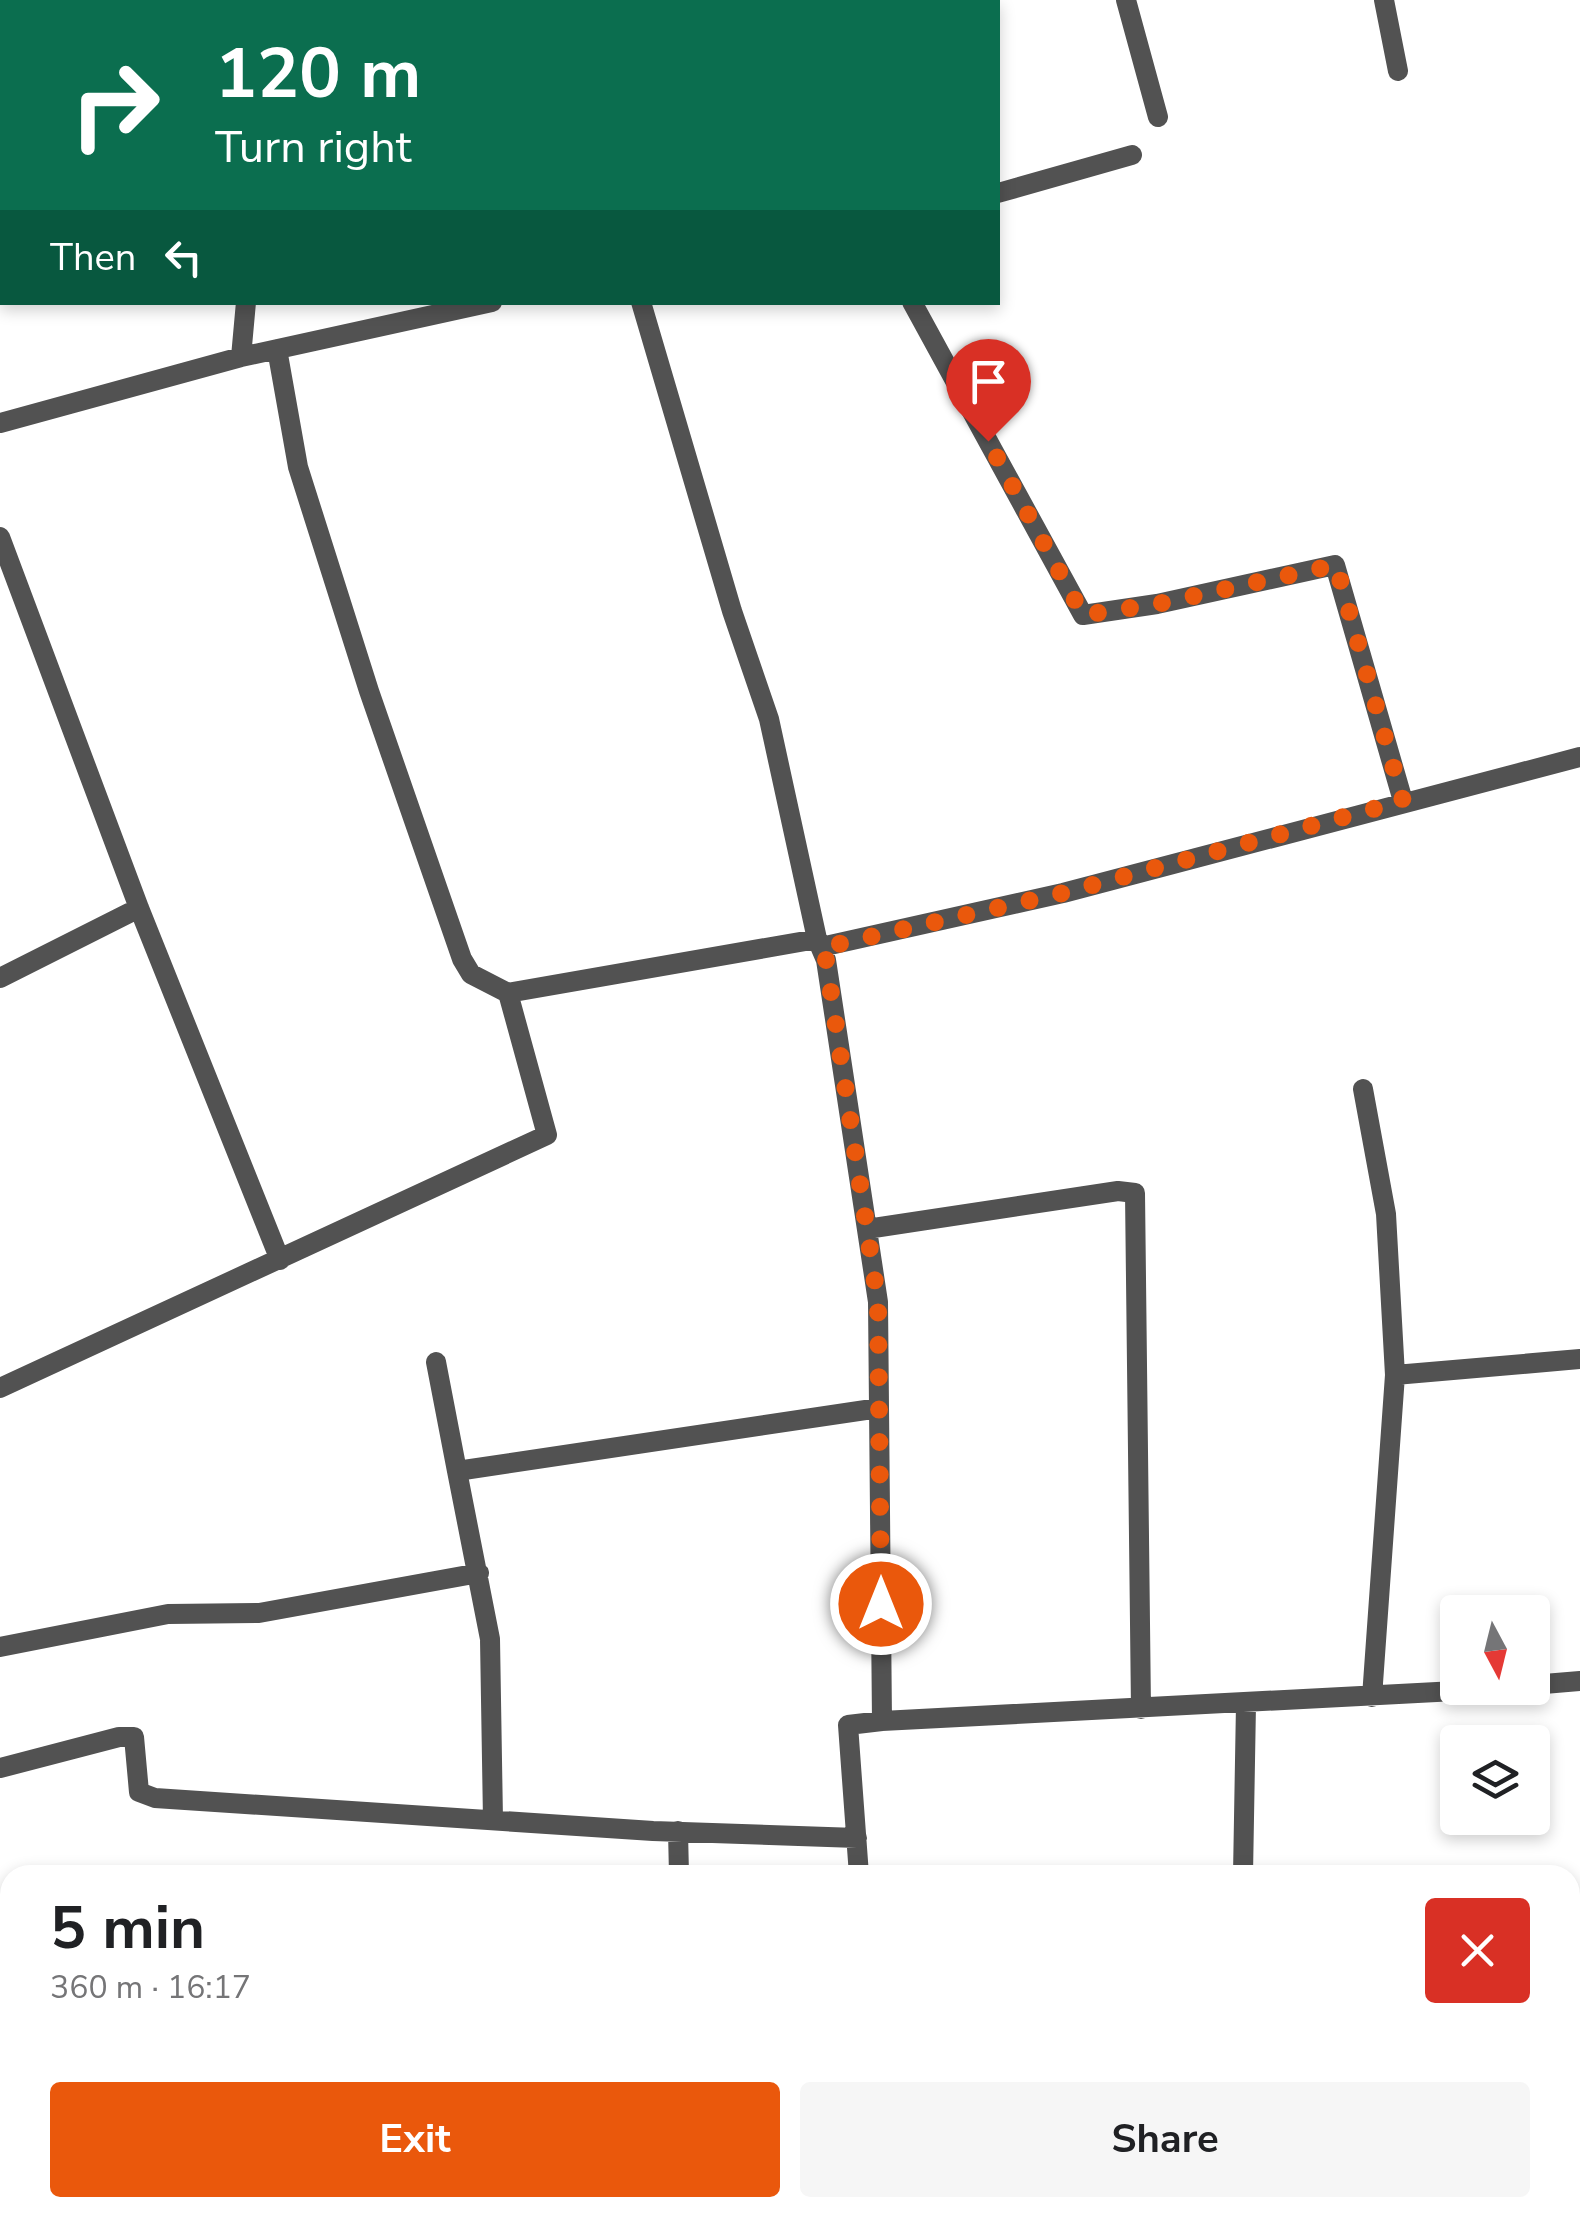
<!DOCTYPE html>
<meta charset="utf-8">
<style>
body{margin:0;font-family:"Nunito Sans",sans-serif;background:#f6f6f6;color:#202124;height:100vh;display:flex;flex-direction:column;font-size:38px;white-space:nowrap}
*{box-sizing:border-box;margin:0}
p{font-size:32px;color:#757577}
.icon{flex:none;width:55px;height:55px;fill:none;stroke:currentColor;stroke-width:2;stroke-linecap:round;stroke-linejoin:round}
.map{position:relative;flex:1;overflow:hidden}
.drawer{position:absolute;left:0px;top:1865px;width:1580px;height:352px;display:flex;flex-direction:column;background:#fff;border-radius:30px 30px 0 0;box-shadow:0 5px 15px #0003}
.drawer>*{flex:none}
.top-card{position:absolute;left:0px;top:0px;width:1000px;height:305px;box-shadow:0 5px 15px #0003;background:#0b6e4f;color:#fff;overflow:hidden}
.needle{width:65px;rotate:173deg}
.buttons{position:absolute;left:1440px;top:1595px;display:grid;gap:20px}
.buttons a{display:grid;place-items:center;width:110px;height:110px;border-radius:10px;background:#fff;box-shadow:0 5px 15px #0003;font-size:50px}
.pin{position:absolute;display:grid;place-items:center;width:85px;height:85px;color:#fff;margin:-102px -42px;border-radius:50% 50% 50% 0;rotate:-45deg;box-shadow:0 0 10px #0007}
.pin .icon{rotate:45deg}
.me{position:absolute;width:110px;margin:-55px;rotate:0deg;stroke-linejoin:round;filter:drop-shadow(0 0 8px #0008)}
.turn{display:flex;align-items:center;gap:35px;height:210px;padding:0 50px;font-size:45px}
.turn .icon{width:130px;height:130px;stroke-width:2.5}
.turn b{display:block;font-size:70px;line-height:85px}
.then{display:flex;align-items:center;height:95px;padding:0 50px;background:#0003;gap:20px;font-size:38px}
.round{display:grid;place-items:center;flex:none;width:105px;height:105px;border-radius:10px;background:#f6f6f6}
.head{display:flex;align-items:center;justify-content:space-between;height:170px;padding:0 50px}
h1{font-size:60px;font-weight:700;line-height:75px}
.button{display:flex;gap:20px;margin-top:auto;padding:20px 50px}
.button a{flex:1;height:115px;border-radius:10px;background:#ea580c;color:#fff;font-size:40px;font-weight:700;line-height:115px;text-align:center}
.button a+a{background:#f6f6f6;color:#202124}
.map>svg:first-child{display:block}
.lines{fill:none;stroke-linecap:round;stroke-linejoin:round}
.minor{stroke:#525252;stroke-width:20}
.route{stroke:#ea580c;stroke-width:18;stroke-dasharray:0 32.4}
</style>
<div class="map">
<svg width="1580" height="2216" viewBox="0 0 1580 2216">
<rect width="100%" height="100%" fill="#fff"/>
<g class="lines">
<path class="minor" d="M885,0V2
M1126,0L1158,117
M1384,0L1398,71
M102,2V0
M282,2V0
M559,2V0
M0,26H2
M998,193L1132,155
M641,302L732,611L769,719L817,939L826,960L878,1302L882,1721
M912,302L1083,615L1157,604L1335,565L1403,801
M277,349L298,467L369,691L462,959L471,974L508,993L817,939
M241,357L246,302
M0,423L241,357L492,302
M0,537L139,908L280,1260
M821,947L1063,893L1580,757
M0,978L139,908
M1363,1089L1386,1214L1395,1375L1372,1697
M867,1229L1118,1191L1135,1193L1141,1709
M436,1362L457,1471L879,1408
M1395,1375L1580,1359
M0,1388L547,1135L508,993
M457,1471L490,1639L493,1820
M0,1647L168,1614L259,1613L479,1573
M1532,1685L1580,1681
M0,1768L119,1737H134L139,1792L155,1798L653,1831L857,1838
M678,1831L679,1875
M859,1875L848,1725L882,1721L1513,1688
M1243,1875L1246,1704
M1570,1976H1580
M0,2088L10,2086
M1570,2166L1580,2168
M135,2208L137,2216
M534,2208V2216
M1150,2216L1153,2208"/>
</g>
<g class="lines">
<path class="route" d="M881,1604L878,1302L826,960L821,948L1063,893L1403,801L1336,565L1157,604L1083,615L988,441"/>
</g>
</svg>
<div class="buttons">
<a><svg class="needle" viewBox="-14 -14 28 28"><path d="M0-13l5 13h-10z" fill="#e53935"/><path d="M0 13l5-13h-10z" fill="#757577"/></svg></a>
<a><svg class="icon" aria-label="layers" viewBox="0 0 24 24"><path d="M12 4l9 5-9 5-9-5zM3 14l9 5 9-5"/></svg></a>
</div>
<div class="pin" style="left:988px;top:441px;background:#d93025"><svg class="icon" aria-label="arrive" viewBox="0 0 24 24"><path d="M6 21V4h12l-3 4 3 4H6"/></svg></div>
<svg class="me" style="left:881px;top:1604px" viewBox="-20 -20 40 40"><circle r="17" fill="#ea580c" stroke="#fff" stroke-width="3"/><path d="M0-11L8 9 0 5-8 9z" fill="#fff"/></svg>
<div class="top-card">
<div class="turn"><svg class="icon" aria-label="right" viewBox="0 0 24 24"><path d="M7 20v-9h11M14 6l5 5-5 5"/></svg><div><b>120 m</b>Turn right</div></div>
<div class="then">Then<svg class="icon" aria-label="left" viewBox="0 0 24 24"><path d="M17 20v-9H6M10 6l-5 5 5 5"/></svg></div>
</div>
<section class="drawer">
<div class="head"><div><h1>5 min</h1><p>360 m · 16:17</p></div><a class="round" style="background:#d93025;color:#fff"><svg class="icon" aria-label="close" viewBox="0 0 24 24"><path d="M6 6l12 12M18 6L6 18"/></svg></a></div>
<div class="button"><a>Exit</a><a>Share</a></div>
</section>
</div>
